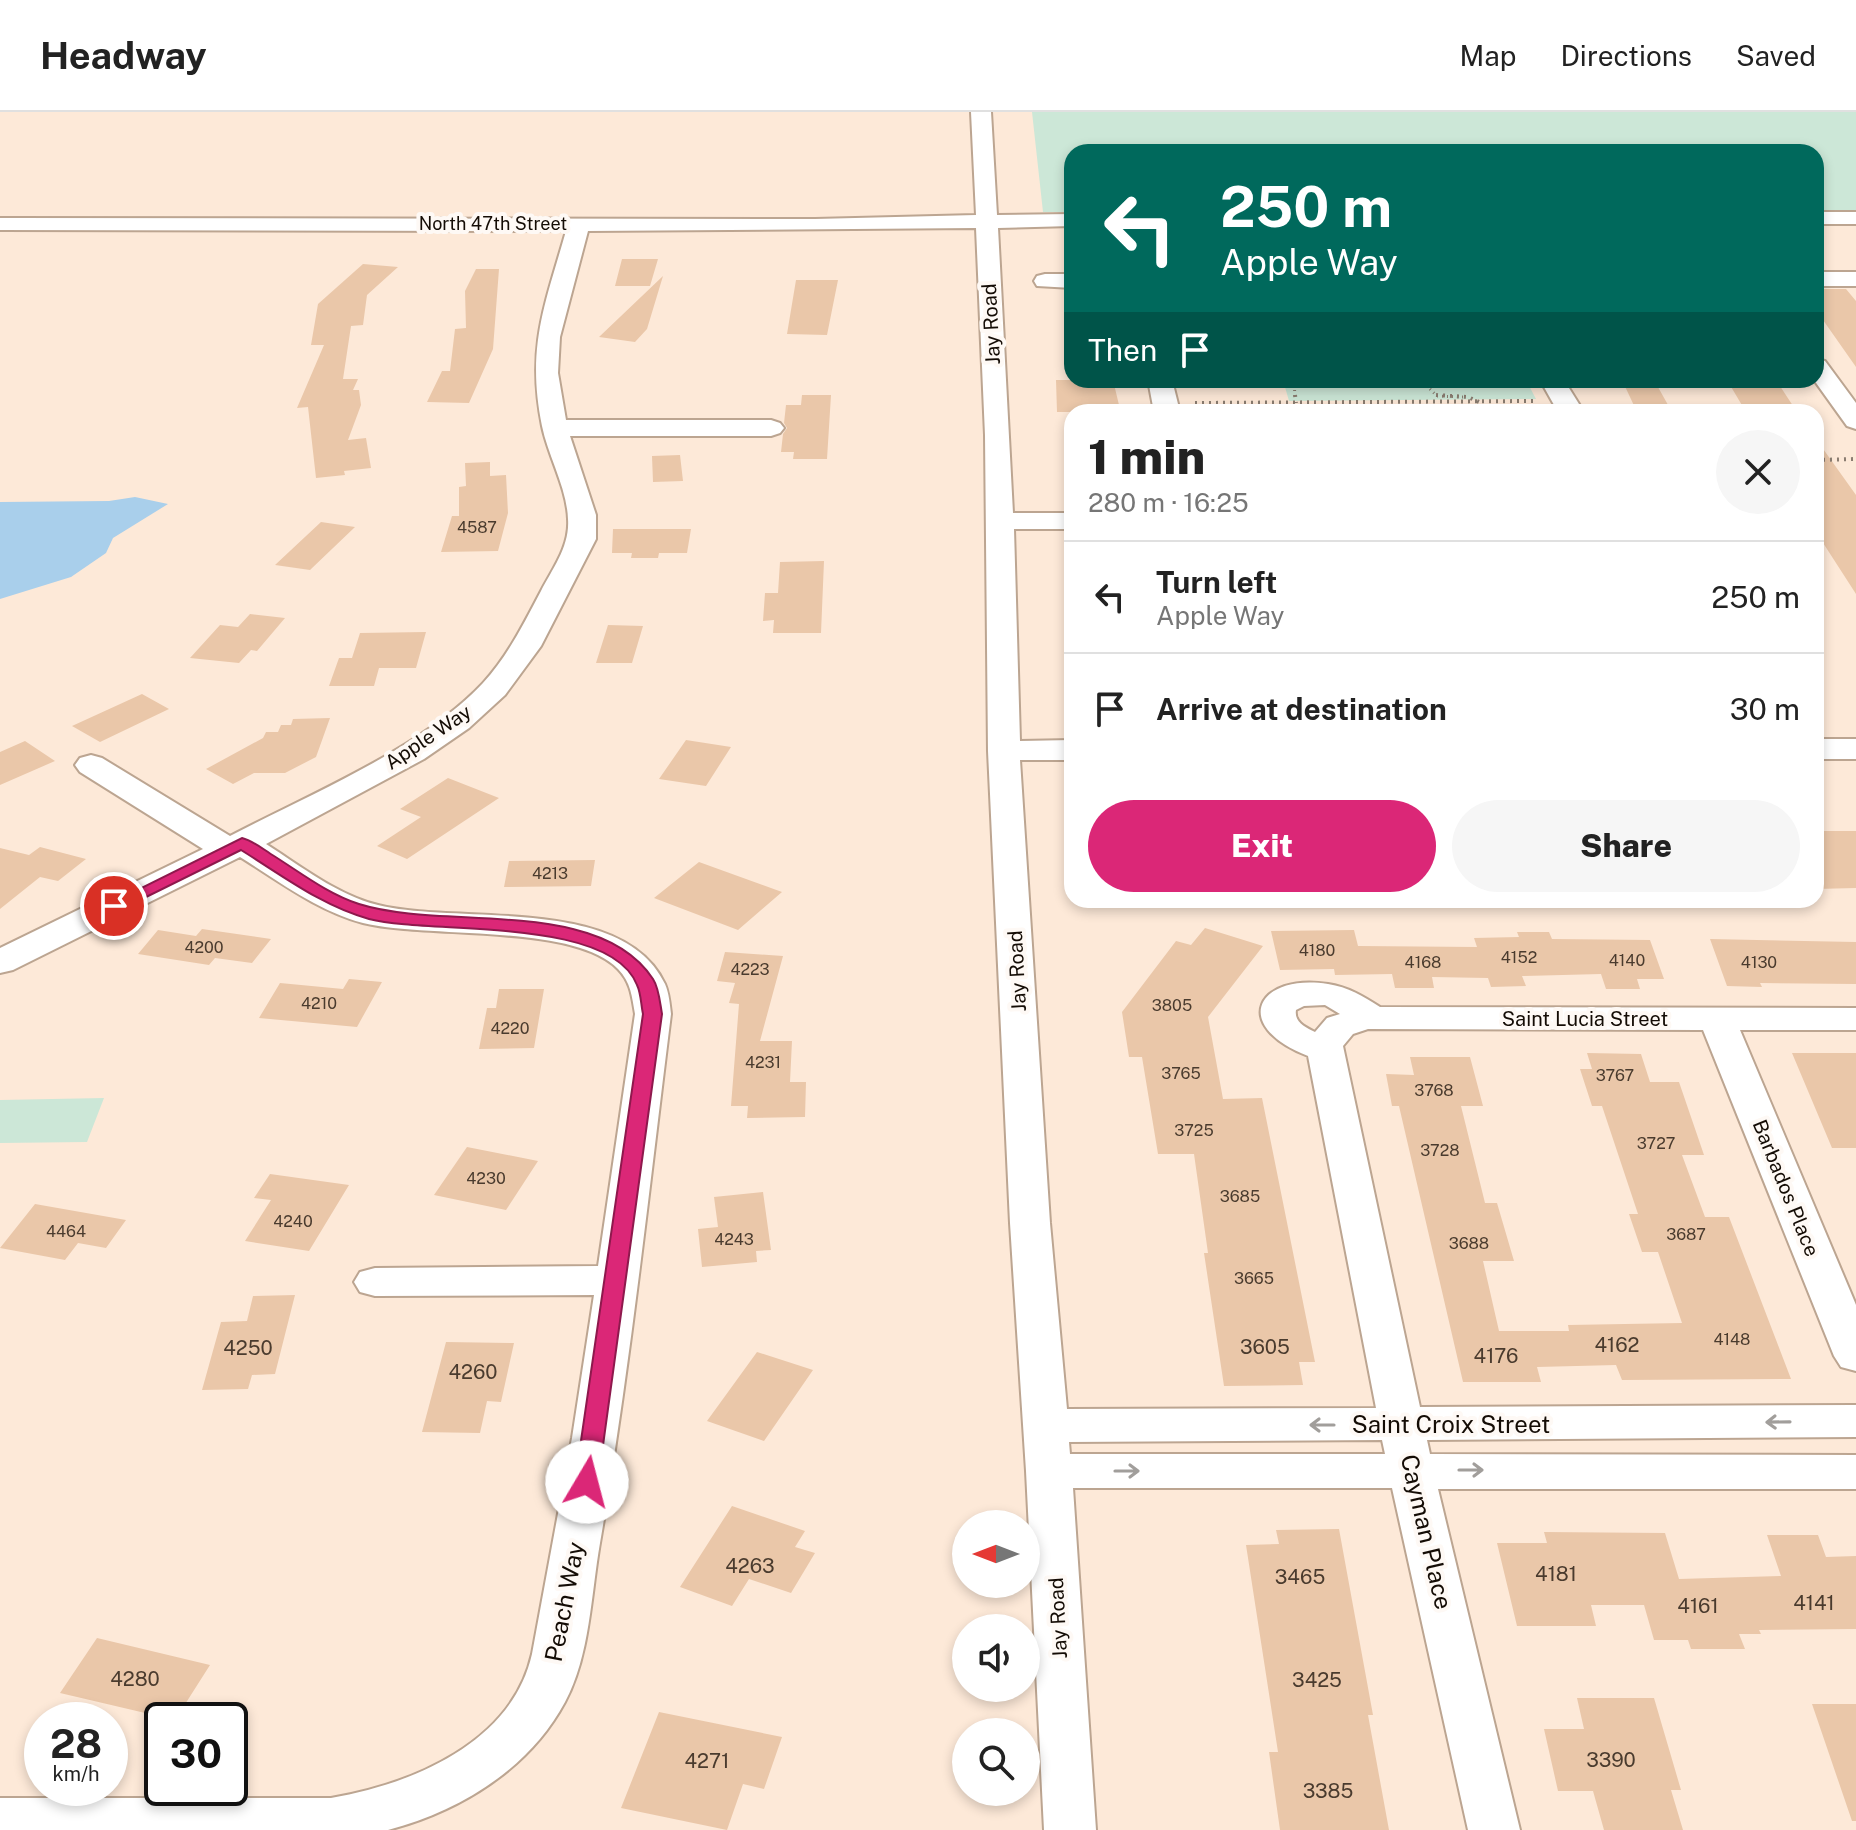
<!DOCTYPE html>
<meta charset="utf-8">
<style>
body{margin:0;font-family:"Public Sans",sans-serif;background:#f6f6f6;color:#222;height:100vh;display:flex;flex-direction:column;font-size:30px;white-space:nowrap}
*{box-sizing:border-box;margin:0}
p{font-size:26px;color:#767676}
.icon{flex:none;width:44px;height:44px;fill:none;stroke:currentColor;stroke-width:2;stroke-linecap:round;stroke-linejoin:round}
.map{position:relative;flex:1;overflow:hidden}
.sheet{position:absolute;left:1064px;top:292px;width:760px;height:504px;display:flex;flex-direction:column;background:#fff;border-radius:24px;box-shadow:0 4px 12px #0003}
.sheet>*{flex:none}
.guide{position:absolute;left:1064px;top:32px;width:760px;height:244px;border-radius:24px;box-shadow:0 4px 12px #0003;background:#00695c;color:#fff;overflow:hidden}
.needle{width:52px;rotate:270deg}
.controls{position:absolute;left:952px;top:1398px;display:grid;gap:16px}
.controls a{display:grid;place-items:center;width:88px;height:88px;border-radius:50%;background:#fff;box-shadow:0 4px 12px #0003;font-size:40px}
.speed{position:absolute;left:24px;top:1590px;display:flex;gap:16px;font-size:40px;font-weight:700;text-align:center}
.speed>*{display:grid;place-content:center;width:104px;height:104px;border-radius:50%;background:#fff;box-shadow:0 4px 12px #0003;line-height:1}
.speed small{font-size:20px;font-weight:400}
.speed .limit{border:4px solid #111;border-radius:12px;background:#fff;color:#111}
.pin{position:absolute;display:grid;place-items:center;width:68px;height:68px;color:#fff;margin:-34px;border:4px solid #fff;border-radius:50%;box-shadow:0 2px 8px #0007}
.me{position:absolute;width:88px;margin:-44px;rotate:8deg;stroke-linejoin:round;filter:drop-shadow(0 0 6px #0008)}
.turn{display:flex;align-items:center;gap:28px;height:168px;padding:0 24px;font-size:36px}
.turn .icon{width:104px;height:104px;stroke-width:2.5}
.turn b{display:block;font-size:56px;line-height:68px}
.then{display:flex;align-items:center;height:76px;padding:0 24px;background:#0003;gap:16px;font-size:30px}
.round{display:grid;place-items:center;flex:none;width:84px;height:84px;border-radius:42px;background:#f6f6f6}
.head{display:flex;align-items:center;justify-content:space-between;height:136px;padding:0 24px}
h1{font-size:48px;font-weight:800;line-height:60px}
.button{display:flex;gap:16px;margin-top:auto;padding:16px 24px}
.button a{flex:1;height:92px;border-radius:48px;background:#db2777;color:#fff;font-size:32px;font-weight:800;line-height:92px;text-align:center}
.button a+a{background:#f6f6f6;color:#222}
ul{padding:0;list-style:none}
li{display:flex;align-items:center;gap:24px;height:112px;padding:0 24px;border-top:2px solid #e0e0e0}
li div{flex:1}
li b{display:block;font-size:30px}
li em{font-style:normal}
header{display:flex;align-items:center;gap:48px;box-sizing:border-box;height:112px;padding:0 40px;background:#fff;border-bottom:2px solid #e0e0e0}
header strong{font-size:38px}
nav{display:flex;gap:44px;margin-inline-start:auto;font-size:28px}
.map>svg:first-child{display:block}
.green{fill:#cce7d7}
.water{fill:#a9cfeb}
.building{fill:#eac7a9}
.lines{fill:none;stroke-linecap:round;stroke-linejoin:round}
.minor-casing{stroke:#bca591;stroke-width:4}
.path-far1{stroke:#8a7c70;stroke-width:3;stroke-dasharray:1 4;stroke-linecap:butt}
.path{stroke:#8a7c70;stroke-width:4;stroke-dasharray:2 5;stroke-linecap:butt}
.minor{fill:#fff;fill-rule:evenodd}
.oneway{stroke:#a19e9b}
.route{fill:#db2777;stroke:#8e194d;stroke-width:2}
.labels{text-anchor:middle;stroke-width:8;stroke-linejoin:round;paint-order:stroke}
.number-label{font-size:16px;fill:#4a3b2e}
.far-street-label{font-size:18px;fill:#140c05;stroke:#fef9f5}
.street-label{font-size:20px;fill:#140c05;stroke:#fef9f5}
.near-number-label{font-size:20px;fill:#4a3b2e}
.near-street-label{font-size:24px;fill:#140c05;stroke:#fef9f5}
</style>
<header>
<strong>Headway</strong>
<nav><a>Map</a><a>Directions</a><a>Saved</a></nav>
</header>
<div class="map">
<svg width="1856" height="1718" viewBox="0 0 1856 1718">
<rect width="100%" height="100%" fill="#fde9d8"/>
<path class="green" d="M1032,0H1856V99H1816V40H1072V100H1043Z
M1283,268H1526L1536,287L1289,289Z
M104,986L87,1030L0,1031V988Z"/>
<path class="water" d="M135,385L168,392L113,426L106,441L71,465L0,487V390L109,389Z"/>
<path class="building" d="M622,147H658L650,174H615Z
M363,152L398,155L367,183L363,213L351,214L343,267H358L353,278H359L361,293L348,328L366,326L371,356L344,359L345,363L316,366L308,295L297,296L324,233H311L318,192Z
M476,157H499L493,237L469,291L427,290L442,259H450L455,217L466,216L465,179Z
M663,164L647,217L635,230L599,225Z
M796,168H838L827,223L787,222Z
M1816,177H1846L1856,189V255L1816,198Z
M1056,268H1113L1119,293H1113L1114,300H1057Z
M1622,268H1654L1672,300H1637Z
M1727,268H1776L1797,300H1746Z
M802,283H831L827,347H793L794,340H781L783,322L787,316L784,311L786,293H801Z
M1816,327L1856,383V482L1816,420Z
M680,343L683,369L653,370L652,344Z
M490,350V364L506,363L508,401L498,439L441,440L452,404H459V375L466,374L465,351Z
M321,410L355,415L310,458L275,453Z
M613,417H691L687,441H659L658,446H631L632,441H612Z
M824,449L821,521H773L774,508L763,509L765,481H778L780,450Z
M250,502L285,506L257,539L251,538L239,551L190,546L220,513L238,515Z
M608,513L643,514L632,551H596Z
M426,520L416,556H379L374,574H329L339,546H352L360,521Z
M142,582L169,597L100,630L72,614Z
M330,606L316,645L285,661H254L233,672L206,657L263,626L266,620H278L281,613H291L293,607Z
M686,628L731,635L706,674L659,667Z
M25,629L55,649L0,673V640Z
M448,666L499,686L407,747L377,734L421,705L400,697Z
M1816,719H1856V776L1816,777Z
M40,735L86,747L58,769L40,765L0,797V736L29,743Z
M595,748L591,774L504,775L509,749Z
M699,750L782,780L738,818L654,786Z
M1205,816L1263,834L1208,905L1223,987L1262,986L1315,1250H1299L1303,1273L1224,1274L1204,1141H1208L1194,1042H1158L1142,945H1129L1122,900L1176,829L1191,833Z
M202,817L271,827L252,851L215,846L209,853L138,842L158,818L196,824Z
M1354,818L1358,834L1477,835L1474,826L1519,825L1517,820H1549L1552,827L1650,828L1664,867H1637L1640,877H1606L1601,862L1522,864L1526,874L1491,875L1488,866L1432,865L1434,876H1395L1392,862L1335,863L1334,857L1280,858L1271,819Z
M1710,827L1856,830V872L1760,871L1762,875L1727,874Z
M725,840L783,844L760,929H792L790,970H806L805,1005L747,1006L748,994H731L739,892L729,891L735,871L717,869Z
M349,867L382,870L357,915L259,906L280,871L343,877Z
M499,877H544L534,936L479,937L487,896H496Z
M1587,941L1641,942L1650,970H1679L1704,1043H1682L1705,1105H1729L1791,1267L1622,1268L1616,1253L1537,1255L1541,1270H1463L1399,994H1392L1386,962L1414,963L1410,945H1470L1483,994H1461L1485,1091H1497L1514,1149H1483L1499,1219H1569L1568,1213L1682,1211L1658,1140H1642L1629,1102H1638L1602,994H1592L1580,957H1592Z
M1792,941H1856V1036H1832Z
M467,1035L538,1049L506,1098L434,1083Z
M270,1062L349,1073L309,1139L245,1129L271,1088L254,1086Z
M763,1080L771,1138L756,1139L757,1150L702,1155L698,1117L718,1115L714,1085Z
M35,1092L126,1108L106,1136L78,1131L65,1148L0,1136Z
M295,1183L275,1262L252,1263L248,1277L202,1278L221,1210L247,1209L253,1184Z
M446,1230L514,1231L501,1290L487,1289L480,1321L422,1320Z
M757,1240L813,1258L764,1329L707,1309Z
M732,1394L805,1419L795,1435L815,1441L791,1481L749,1467L732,1494L680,1475Z
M1339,1417L1373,1603H1368L1389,1718H1280L1269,1640H1278L1246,1433L1279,1432L1276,1418Z
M1544,1420L1665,1421L1679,1467L1781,1464L1767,1423H1818L1826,1445L1856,1444V1517L1759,1518L1761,1522H1739L1745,1537H1691L1688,1528H1654L1644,1493H1591L1596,1514H1517L1497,1431H1547Z
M97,1526L210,1553L175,1608L60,1581Z
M1577,1586H1654L1681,1678H1671L1683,1718H1604L1593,1679H1558L1544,1617H1584Z
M1812,1592H1856V1709H1852Z
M659,1600L782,1625L764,1677L743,1672L727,1718L621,1696Z"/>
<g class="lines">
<defs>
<path id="minor" d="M971,0H991L997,103L1072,102V114L998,116L1013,401H1072V417H1014L1020,629L1072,628V648H1020L1050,1111L1067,1297L1376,1296L1308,944C1229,913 1258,861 1328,872C1348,875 1363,884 1380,895L1856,896V918H1740L1856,1193V1259L1841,1255L1834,1244L1703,918L1368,917L1353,922L1343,934L1420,1295L1856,1293V1325L1427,1328L1430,1342L1856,1343V1377H1438L1520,1718H1468L1392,1376H1073L1096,1718H1044L1026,1359L1010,1111L988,639L985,323L976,116L588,119L560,225L558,261L566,308H771L780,311L784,316L780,321L771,324H570L596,403V427L541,534L505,583L469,616L424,647L266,732C301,754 337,783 378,793C458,813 623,782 665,872C669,881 670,893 671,902C649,1078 630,1256 600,1431C591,1482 590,1544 565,1590C529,1657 460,1699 388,1718H0V1686H331C412,1672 512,1631 532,1542L572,1326L594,1183L375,1184L360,1180L354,1170L360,1160L375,1156L598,1154L635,902C632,885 631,870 618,857C573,811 428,827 363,811C318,799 280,770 240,745L13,858L0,861V836L203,737L80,660L75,653L80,646L91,643L102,646L230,724C310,682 421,637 483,571C508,544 524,511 541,479C553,456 570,434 568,407C567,376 548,344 542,314C526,235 545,193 566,119L0,118V106L815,107L976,103ZM1325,893L1340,902L1327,906L1315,920C1305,915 1294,910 1296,898L1304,894ZM1382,1328L1385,1342H1070L1069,1330Z
M1816,100H1856V112H1816Z
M1816,160H1856V174H1816Z
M1045,162H1072V176L1037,174L1034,169L1037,164Z
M1816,247L1825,249L1856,291V317L1847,314L1814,268Z
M1148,268H1172L1180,300H1154Z
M1540,268H1564L1584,300H1558Z
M1816,627H1856V647H1816Z"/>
</defs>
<use href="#minor" class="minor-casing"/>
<path class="path-far1" d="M1294,268L1295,285
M1463,285L1437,284L1429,276L1438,270L1465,273"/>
<path class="path" d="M1295,283L1296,291
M1436,283L1468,285L1479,290
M1195,291L1533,289
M1816,348L1856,347"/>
<use href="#minor" class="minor"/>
</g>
<defs><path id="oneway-shaft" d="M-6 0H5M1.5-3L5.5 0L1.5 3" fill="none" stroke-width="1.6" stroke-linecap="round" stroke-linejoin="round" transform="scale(2)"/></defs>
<g class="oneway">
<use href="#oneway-shaft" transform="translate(1778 1310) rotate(179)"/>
<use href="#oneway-shaft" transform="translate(1322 1313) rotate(180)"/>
<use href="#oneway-shaft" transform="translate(1471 1358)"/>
<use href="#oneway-shaft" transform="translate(1127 1359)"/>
</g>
<path class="route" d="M242,726C254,729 264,738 274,744C301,761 328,782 359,792C444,819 599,784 653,867C659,876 660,891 662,902L598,1370L595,1376L587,1378L579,1376L575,1370L643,902C641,893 641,881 637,873C610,804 432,823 369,807C322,794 283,764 241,738L120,798H108L105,794Z"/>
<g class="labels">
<g class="number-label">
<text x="477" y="421">4587</text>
<text x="550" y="767">4213</text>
<text x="204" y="841">4200</text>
<text x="1317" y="844">4180</text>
<text x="1519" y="851">4152</text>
<text x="1627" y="854">4140</text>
<text x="1423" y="856">4168</text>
<text x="1759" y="856">4130</text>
<text x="750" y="863">4223</text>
<text x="319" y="897">4210</text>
<text x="1172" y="899">3805</text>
<text x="510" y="922">4220</text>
<text x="763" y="956">4231</text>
<text x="1181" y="967">3765</text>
<text x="1615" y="969">3767</text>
<text x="1434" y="984">3768</text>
<text x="1194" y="1024">3725</text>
<text x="1656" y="1037">3727</text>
<text x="1440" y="1044">3728</text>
<text x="486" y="1072">4230</text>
<text x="1240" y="1090">3685</text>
<text x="293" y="1115">4240</text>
<text x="66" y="1125">4464</text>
<text x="1686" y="1128">3687</text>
<text x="734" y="1133">4243</text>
<text x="1469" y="1137">3688</text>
<text x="1254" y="1172">3665</text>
<text x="1732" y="1233">4148</text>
</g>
<g class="far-street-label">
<text x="493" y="118">North 47th Street</text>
</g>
<g class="street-label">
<text transform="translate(991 212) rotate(-93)" y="7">Jay Road</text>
<text transform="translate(428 625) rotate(-34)" y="7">Apple Way</text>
<text transform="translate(1017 859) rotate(-93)" y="7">Jay Road</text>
<text x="1585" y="914">Saint Lucia Street</text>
<text transform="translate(1786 1076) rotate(68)" y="7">Barbados Place</text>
<text transform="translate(1058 1506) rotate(-93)" y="7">Jay Road</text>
</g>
<g class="near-number-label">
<text x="1617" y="1240">4162</text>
<text x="1265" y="1242">3605</text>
<text x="248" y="1243">4250</text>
<text x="1496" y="1251">4176</text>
<text x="473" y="1267">4260</text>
<text x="750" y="1461">4263</text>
<text x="1556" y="1469">4181</text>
<text x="1300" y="1472">3465</text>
<text x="1814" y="1498">4141</text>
<text x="1698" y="1501">4161</text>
<text x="135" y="1574">4280</text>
<text x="1317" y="1575">3425</text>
<text x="1611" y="1655">3390</text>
<text x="707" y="1656">4271</text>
<text x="1328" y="1686">3385</text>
</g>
<g class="near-street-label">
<text x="1451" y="1321">Saint Croix Street</text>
<text transform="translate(1426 1420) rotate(77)" y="8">Cayman Place</text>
<text transform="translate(565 1490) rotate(-79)" y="8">Peach Way</text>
</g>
</g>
</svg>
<div class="controls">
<a><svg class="needle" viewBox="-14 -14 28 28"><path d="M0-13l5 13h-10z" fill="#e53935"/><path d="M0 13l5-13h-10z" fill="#767676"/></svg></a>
<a><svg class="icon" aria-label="sound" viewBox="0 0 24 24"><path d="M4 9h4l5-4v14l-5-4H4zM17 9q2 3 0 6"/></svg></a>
<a><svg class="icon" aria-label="search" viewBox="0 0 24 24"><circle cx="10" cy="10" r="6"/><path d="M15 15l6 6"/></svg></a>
</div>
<div class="speed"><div>28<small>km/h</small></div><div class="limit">30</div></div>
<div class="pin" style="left:114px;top:794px;background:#d93025"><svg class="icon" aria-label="arrive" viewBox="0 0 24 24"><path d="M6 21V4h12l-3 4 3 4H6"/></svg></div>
<svg class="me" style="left:587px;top:1370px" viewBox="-20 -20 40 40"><circle r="19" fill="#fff"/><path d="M0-13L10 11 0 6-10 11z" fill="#db2777"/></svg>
<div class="guide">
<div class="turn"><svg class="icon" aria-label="left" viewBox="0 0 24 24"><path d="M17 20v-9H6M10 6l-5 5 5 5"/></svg><div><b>250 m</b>Apple Way</div></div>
<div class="then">Then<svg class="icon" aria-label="arrive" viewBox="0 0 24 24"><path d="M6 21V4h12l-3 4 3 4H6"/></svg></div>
</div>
<section class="sheet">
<div class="head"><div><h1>1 min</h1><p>280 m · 16:25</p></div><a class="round"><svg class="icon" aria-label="close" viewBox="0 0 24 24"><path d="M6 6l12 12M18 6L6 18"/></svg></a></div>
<ul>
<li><svg class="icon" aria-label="left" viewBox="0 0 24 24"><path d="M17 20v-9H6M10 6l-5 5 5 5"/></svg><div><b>Turn left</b><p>Apple Way</p></div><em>250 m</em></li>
<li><svg class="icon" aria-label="arrive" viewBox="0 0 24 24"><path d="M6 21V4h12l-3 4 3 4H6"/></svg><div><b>Arrive at destination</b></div><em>30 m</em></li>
</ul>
<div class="button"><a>Exit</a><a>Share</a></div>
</section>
</div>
